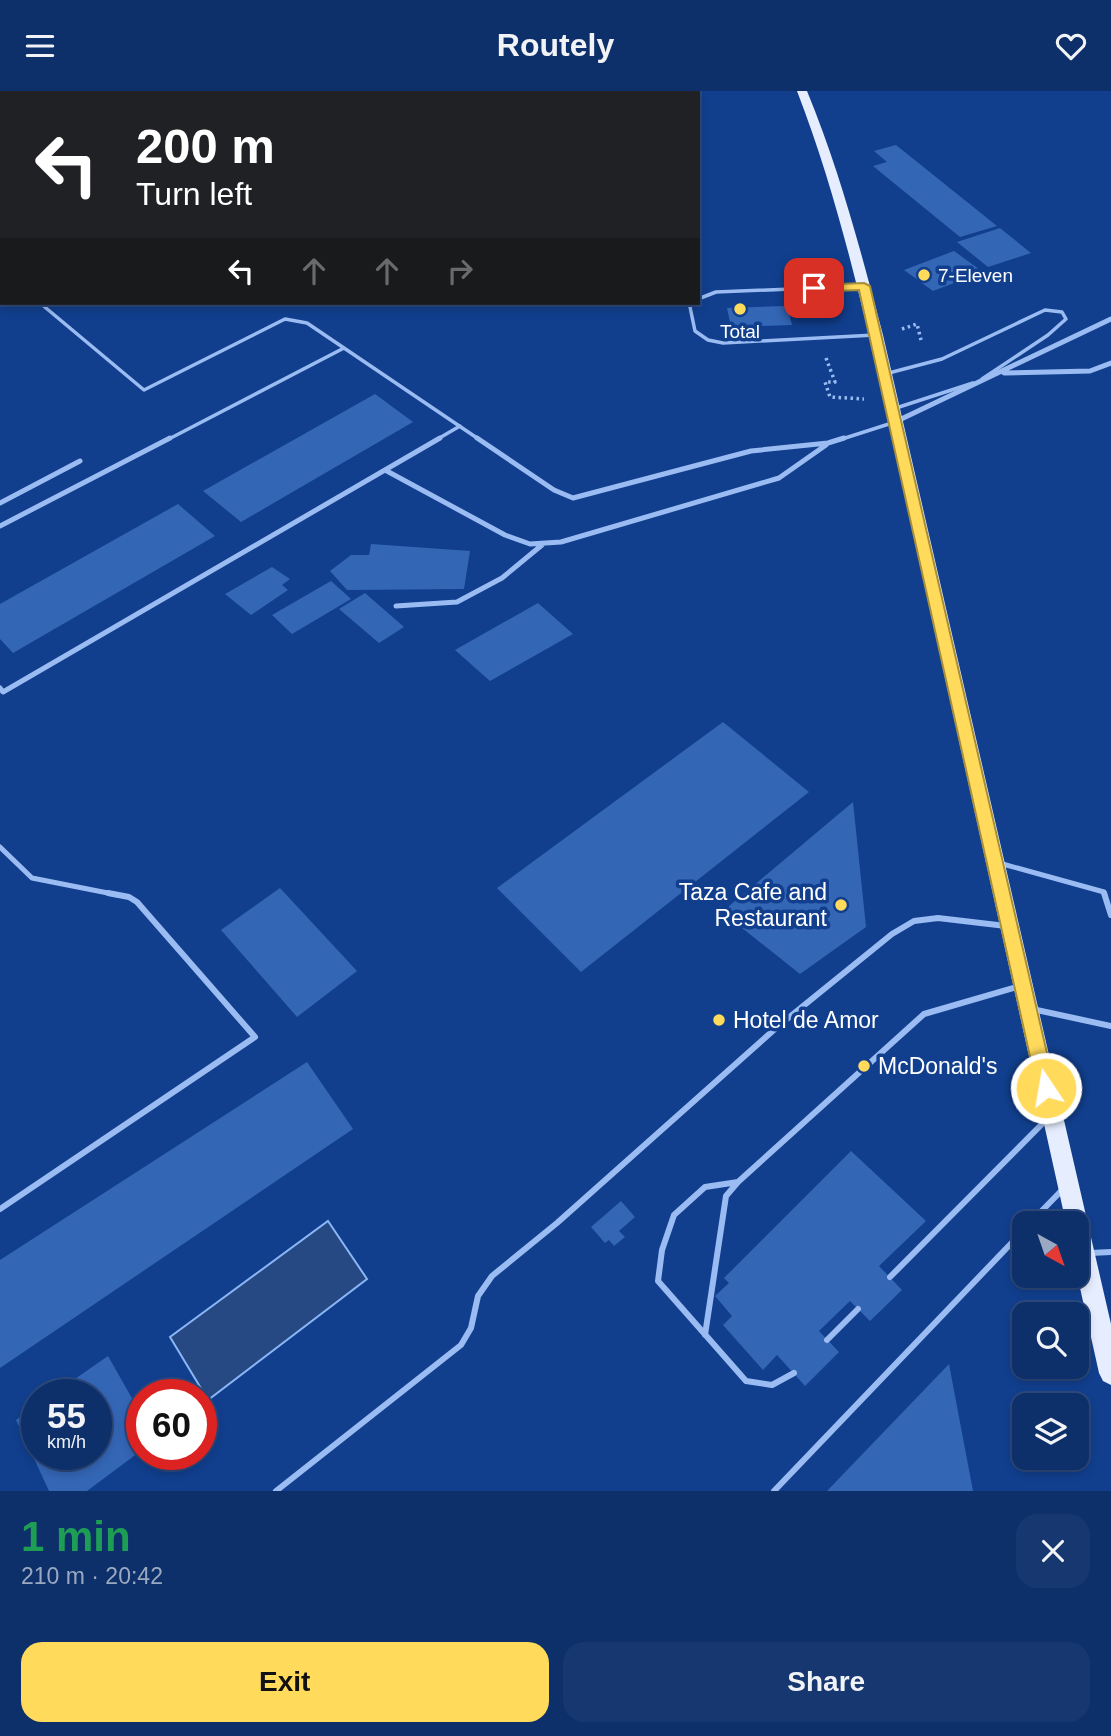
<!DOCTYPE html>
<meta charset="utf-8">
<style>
body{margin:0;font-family:Helvetica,sans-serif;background:#163770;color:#f1f3f6;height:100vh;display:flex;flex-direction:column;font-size:26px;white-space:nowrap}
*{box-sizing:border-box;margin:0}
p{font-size:23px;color:#9aa9c1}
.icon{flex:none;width:38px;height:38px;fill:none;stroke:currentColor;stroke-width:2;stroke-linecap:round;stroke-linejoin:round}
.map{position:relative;height:1400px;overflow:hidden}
.details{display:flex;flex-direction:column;background:#0d2f6a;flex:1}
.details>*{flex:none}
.hud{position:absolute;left:0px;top:0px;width:700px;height:214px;box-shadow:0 4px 10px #0003,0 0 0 2px #2d4a7e;background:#202124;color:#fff;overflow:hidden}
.needle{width:46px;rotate:140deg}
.tools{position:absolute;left:1012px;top:1120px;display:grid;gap:14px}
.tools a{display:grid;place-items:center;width:77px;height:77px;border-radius:14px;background:#0d2f6a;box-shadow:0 4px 10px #0003,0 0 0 2px #2d4a7e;font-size:35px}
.speed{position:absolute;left:21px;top:1288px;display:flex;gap:14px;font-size:35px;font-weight:700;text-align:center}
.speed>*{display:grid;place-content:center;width:91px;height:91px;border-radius:50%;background:#0d2f6a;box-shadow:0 4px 10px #0003,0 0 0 2px #2d4a7e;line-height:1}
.speed small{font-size:18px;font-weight:400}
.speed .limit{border:10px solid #d22;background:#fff;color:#111}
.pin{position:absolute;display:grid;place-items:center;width:60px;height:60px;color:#fff;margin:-30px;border-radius:14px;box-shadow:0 4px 10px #0006}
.me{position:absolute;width:77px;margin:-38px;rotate:348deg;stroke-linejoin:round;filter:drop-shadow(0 0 5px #0008)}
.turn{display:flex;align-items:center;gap:24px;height:147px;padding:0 21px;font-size:32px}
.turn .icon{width:91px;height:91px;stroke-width:2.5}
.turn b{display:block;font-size:49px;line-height:60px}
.lanes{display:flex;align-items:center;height:66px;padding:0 21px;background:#0003;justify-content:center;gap:35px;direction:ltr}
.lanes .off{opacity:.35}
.round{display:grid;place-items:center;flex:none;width:74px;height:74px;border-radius:21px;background:#163770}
.headline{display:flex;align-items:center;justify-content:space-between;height:119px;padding:0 21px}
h1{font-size:42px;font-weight:800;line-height:52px;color:#1e9e55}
.cta{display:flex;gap:14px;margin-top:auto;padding:14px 21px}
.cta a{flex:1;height:80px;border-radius:21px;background:#ffda5b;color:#111;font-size:28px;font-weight:800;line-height:80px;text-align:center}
.cta a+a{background:#163770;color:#f1f3f6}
header{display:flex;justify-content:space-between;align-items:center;height:91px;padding:0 21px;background:#0d2f6a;font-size:32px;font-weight:800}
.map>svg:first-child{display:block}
.water{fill:#264984;stroke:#8bb6f6;stroke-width:2}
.building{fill:#3466b6}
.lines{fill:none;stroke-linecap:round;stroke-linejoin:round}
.path{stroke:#9abcf2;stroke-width:3.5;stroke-dasharray:2.5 3.5;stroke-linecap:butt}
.service-far2{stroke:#9abcf2;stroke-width:3.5}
.service-far1{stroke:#9abcf2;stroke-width:5}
.service{stroke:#9abcf2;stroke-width:6}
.minor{stroke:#9abcf2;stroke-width:5}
.primary{fill:#e5edff;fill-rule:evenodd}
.route{fill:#ffda5b;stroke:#a68e3b;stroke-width:2}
.poi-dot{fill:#ffda5b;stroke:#113f8e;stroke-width:2.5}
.labels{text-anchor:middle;stroke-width:7;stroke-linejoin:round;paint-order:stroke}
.far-poi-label{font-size:19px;fill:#fff;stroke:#113f8e;text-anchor:start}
.poi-label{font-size:23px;fill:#fff;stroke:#113f8e;text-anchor:start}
</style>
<header><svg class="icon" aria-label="menu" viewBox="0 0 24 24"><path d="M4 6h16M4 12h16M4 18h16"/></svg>Routely<svg class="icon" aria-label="heart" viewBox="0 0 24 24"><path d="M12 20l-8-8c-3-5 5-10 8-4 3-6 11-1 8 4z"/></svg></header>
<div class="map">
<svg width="1111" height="1400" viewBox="0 0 1111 1400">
<rect width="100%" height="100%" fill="#113f8e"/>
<path class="water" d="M328,1130L367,1188L208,1309L170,1246Z"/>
<path class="building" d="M896,54L997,135L960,146L873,75L887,71L874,60Z
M1000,137L1031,162L988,176L957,151Z
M954,160L983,181L933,200L904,179Z
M787,215L792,234L731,236L727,217Z
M375,303L413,331L241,431L203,400Z
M178,413L215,445L13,562L0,548V513Z
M371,453L470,460L464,498L347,499L330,480L351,464H369Z
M272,476L290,488L282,494L288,499L251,524L225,503Z
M331,490L351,508L292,543L272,524Z
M365,502L404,536L379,552L339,518Z
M538,512L573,543L490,590L455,559Z
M723,631L809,701L581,881L497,797Z
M853,711L866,836L800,883L722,821Z
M280,797L357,880L297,926L221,839Z
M307,971L353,1038L0,1277V1169Z
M851,1060L926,1130L879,1175L902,1199L870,1230L850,1210L819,1240L839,1261L805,1295L777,1264L763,1279L723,1234L732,1225L715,1205L729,1192L724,1187Z
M621,1110L635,1126L619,1140L625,1146L614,1155L609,1149L605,1152L591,1136Z
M108,1265L142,1325V1359L87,1400H49L16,1329L37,1314V1363H96V1304H52Z
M949,1273L973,1400H827Z"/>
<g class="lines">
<path class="path" d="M902,238L917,233L921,249
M826,267L835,291H825L830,306L864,308"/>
<path class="service-far2" d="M0,178L2,180
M698,208L716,201L864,195
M40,212L144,299L285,228L307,232L344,257
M694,212L690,216L695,240L708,249L723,252L875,244
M885,283L942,268L1045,219L1062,221L1066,228L1048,244L982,288
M893,318L973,292
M167,349L344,257L480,349
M436,349L460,335
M839,349L892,332"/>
<path class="service-far1" d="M477,347L554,399L573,407L751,360L828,352L844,347
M385,379L505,444L530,453L561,451L779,387L826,354
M0,412L80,370
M0,435L170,347
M396,515L457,511L502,487L542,454
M0,597L3,601L440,347
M0,756L32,787L118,804
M999,772L1104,801L1105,804"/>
<path class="service" d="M1104,802L1111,824
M1032,918L1111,935
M738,1091L705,1096L674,1124L662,1159L658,1190L746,1290L772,1294L794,1282
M0,1118L255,946L137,811L129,806L108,802
M1030,1132L1064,1097
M1090,1162L1111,1161
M890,1186L1048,1027
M705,1244L726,1105L738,1091L924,923L1020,895
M827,1249L858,1218
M276,1400L461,1254L471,1237L478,1205L492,1185L557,1132L776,937L892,843L914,830L938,827L1006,835
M774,1400L1024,1139"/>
<path class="minor" d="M1004,282L1090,280L1111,272
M895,331L1111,228"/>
<path class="primary" d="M797,0H807C840,80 861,161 883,244L1111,1233V1294L1103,1290L1099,1282L1076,1179V1132H1066L869,244C849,161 828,80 797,0Z"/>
</g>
<path class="route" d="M864,192L870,195L1055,997L1053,1003L1046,1006L1040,1003L1037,997L859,199L814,201L809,197L814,194Z"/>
<g class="poi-dot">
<circle cx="924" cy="184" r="7"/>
<circle cx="740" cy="218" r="7"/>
<circle cx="841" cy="814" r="7"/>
<circle cx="719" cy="929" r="7"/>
<circle cx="864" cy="975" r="7"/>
</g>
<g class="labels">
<g class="far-poi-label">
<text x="938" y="191">7-Eleven</text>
<text x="740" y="247" text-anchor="middle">Total</text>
</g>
<g class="poi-label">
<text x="827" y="809" text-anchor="end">Taza Cafe and<tspan x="827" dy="26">Restaurant</tspan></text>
<text x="733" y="937">Hotel de Amor</text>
<text x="878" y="983">McDonald's</text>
</g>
</g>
</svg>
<div class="tools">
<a><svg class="needle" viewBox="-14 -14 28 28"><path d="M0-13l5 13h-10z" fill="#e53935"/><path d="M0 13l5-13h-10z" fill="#9aa9c1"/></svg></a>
<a><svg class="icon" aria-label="search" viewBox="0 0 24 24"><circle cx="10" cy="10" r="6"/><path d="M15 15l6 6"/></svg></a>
<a><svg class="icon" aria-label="layers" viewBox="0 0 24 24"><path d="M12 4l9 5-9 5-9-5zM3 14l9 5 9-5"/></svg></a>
</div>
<div class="speed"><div>55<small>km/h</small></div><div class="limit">60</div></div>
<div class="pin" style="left:814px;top:197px;background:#d93025"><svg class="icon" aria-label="arrive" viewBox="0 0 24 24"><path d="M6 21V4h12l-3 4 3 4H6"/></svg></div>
<svg class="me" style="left:1046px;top:997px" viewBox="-20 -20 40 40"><circle r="17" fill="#ffda5b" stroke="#fff" stroke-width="3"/><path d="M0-11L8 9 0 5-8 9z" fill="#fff"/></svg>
<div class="hud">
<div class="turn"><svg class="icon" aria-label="left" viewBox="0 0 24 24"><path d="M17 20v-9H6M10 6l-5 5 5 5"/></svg><div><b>200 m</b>Turn left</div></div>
<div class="lanes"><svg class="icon" aria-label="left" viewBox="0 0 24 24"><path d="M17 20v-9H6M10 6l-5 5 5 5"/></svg><svg class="icon off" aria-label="ahead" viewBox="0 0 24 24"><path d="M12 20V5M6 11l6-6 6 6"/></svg><svg class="icon off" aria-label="ahead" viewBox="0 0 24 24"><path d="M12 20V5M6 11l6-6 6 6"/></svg><svg class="icon off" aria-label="right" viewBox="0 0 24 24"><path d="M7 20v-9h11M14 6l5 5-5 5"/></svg></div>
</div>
</div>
<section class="details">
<div class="headline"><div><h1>1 min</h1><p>210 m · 20:42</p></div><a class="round"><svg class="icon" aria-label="close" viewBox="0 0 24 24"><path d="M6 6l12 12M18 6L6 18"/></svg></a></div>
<div class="cta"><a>Exit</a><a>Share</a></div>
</section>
